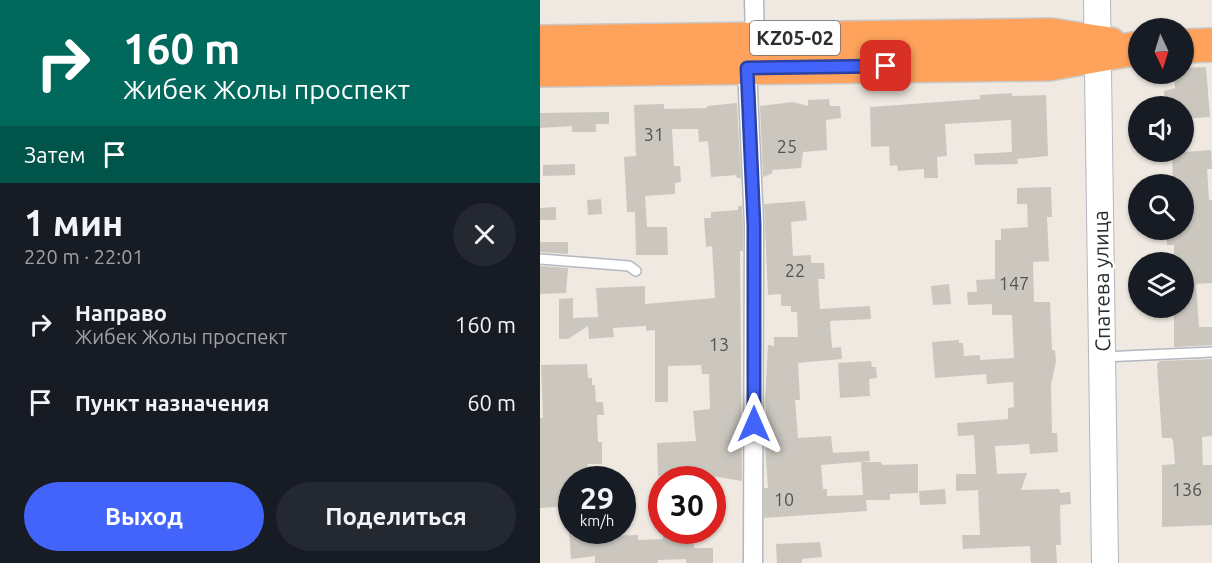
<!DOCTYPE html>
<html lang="ru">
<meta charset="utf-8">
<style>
body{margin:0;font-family:Ubuntu,sans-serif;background:#242831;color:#f1f3f6;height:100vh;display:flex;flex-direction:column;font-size:22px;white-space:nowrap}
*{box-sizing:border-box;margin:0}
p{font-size:20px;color:#9ea1a6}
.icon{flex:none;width:33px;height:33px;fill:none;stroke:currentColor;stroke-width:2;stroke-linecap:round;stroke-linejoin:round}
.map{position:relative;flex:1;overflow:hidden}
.drawer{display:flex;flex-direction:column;background:#171b24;width:540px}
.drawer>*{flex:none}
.guide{background:#00695c;color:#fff;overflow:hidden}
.needle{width:39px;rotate:176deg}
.tools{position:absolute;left:588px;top:18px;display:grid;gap:12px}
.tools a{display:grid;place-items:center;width:66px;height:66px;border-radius:50%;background:#171b24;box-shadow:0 2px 4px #0004;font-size:30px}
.speed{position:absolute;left:18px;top:466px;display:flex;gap:12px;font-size:30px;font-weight:700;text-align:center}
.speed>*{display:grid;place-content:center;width:78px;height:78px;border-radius:50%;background:#171b24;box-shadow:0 2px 4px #0004;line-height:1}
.speed small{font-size:15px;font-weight:400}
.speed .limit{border:9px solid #d22;background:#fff;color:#111}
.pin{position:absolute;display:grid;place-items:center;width:51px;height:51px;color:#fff;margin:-26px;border-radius:12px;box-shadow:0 3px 9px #0006}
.me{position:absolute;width:66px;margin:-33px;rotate:0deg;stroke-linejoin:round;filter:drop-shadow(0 0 4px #0008)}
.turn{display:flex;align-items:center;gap:21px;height:126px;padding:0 24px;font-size:27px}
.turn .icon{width:78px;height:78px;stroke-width:2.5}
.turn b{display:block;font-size:42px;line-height:51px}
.then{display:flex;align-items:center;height:57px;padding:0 24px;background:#0003;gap:12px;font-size:22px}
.round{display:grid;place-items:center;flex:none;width:63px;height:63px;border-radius:32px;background:#242831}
.head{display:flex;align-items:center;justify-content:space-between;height:102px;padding:0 24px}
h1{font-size:36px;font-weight:700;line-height:45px}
.button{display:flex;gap:12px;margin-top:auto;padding:12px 24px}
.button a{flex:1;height:69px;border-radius:36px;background:#4264fb;color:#fff;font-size:24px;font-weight:700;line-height:69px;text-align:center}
.button a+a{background:#242831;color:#f1f3f6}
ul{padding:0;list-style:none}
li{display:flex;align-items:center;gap:18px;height:78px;padding:0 24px}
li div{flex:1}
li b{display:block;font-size:22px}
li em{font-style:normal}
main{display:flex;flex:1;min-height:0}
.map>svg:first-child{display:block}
.building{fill:#cbc7bf}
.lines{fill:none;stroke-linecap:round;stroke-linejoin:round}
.lane-casing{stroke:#b4b7c1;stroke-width:12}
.street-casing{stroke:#b4b7c1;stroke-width:21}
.secondary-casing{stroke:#b4b7c1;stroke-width:28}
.highway-casing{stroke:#c9c9c9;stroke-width:36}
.lane{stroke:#fff;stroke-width:9}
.street{stroke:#fff;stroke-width:18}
.secondary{stroke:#fff;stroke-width:26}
.highway{stroke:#ffa35c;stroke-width:33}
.route-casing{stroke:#2b41a3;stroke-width:15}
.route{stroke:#4264fb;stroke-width:10}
.labels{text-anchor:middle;stroke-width:4.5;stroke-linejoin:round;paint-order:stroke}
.number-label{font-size:18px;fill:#555452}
.shield{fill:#fff;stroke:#6d6d6d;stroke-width:1.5}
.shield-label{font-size:20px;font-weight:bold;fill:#2e2e2e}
.street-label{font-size:21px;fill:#2e2e2e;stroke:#fff}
</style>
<main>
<section class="drawer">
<div class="guide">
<div class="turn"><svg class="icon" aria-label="right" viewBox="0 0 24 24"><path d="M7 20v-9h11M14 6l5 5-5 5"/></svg><div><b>160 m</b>Жибек Жолы проспект</div></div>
<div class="then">Затем<svg class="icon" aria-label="arrive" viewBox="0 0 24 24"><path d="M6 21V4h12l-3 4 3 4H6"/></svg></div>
</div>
<div class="head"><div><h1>1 мин</h1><p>220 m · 22:01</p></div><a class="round"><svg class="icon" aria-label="close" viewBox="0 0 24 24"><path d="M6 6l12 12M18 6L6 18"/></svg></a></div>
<ul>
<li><svg class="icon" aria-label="right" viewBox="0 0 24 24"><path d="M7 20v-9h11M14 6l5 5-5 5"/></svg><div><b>Направо</b><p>Жибек Жолы проспект</p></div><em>160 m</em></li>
<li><svg class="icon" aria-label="arrive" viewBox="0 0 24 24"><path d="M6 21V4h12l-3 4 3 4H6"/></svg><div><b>Пункт назначения</b></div><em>60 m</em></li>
</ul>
<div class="button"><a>Выход</a><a>Поделиться</a></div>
</section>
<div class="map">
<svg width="672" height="563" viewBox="0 0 672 563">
<rect width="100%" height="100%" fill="#efe9e1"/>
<path class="building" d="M666,67L670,117L644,119V106H624V91L635,88L634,74H644V68Z
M472,93V96L506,95L508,156L477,159L478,164L435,165L434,154L472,152L471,120L405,124L407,156L397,157L398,178H384V169L358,171L357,165L350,166L349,146L331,147L330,107L440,99V95Z
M289,99L290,106H300L301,118L286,120L287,150L263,152L261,168L232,170L233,173L223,177L220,106L253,102L268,106V100Z
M197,103L201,178H197L196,175L171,177L168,141L159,142L158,129H132L134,166H140L141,182L135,183V194L105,196L107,227H127L128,255H96L95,212H87L84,157L96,156L94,105L124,104V109L167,108V106Z
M69,112V124H56V132H32V126L0,128V113Z
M671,150L672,169H667L669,200H672V283L656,284L659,327H672V345L634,347V308H644V262H634V245H627L626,230H644V184H633L632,153Z
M35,164V175L3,176V165Z
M511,187L512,217H507L509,261L493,262L494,302H510L512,350H515L516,362L511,384L512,433H517L518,452L490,454L489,444L455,446L457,474L487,473L481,490L519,489L520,493L530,492L531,504L520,505L521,545H516L517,563H491L490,546L423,549L422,535H440L438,490L416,491V474H436L434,435L418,436L417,423L468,419V408L474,407L473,382L447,384L446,374L395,378L392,342L419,340V343H423L424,356L440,355V360L474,358L472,315H452V304L428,305L427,292H437L436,280L455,279V240H461V229L488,227L487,204H477V188Z
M61,199L62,214L48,215L47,200Z
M265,201L267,220L251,222L253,256L271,255V263H284L285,279H278L280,309L330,306L331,319L290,321L292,348L301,347L302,359L258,363L260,400H255L258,438L291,436L293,453L329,451L330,461L281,465L283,489H287V496L323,495L321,462H341L342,465L378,464V493L350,494V500H326L327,511L224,518V488H228L225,446H230L225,401L228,345L234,346V337H258L257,312H251V306H241V294L228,295L224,204Z
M198,206H202L203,225V251H200L202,481L172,476L133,478V475L118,476L117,443L156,441L153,411L170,409L169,374H162L161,365L128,366V402H115V330L106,331V326L73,328L74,337L49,339L48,326L28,339H19V299L33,298V318L58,317L56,288L105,286V304L175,298L172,246L166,247L164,218H171V212L198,210Z
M16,207V220H0V208Z
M0,242H28V254L0,252Z
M0,266L28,268L26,293L0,294Z
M409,284L411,304L393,305L391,286Z
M672,359V436L662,437V439L663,465H672V525L622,527V465L635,464L633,440L631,438H622L617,364L620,361Z
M331,361L332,367H336L337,378L329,379L330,396L300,398L298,363Z
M47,364L48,378H52V385H55L56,402H63L64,415H57L58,442H62V464H48L43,480H32V506L0,508V418H3L1,365Z
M405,489L406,504L380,505L379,491Z
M29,531H54V536L98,535V540L123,539V535L132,534V531H153L154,548H173V563H146V559L118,560V563H55V556L31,559Z
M280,542L282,557L262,559V563H237L236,544Z"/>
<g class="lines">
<defs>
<path id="lane" d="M0,259L89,266L96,271
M563,357L672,352"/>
<path id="street" d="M214,0L215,39
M207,68L214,225L213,563"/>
<path id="secondary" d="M557,0L565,563"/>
<path id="highway" d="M0,42L511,35L570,44
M644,46L672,45
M0,70L509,64L598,48"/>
</defs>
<use href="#lane" class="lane-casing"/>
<use href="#street" class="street-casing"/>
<use href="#secondary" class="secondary-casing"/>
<use href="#highway" class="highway-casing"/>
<use href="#lane" class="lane"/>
<use href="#street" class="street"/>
<use href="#secondary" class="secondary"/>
<use href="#highway" class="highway"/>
</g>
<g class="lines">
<defs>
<path id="route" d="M214,424V225L207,68L346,66"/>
</defs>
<use href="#route" class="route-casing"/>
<use href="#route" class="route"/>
</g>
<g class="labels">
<g class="number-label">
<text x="114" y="141">31</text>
<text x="247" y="153">25</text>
<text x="255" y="277">22</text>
<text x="474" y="290">147</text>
<text x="179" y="351">13</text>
<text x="647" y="496">136</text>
<text x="244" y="506">10</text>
</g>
<rect class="shield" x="210" y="21" width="90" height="34" rx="4.5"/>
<g class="shield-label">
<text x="255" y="45">KZ05-02</text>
</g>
<g class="street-label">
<text transform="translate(562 281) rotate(-91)" y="7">Спатева улица</text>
</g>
</g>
</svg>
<div class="tools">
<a><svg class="needle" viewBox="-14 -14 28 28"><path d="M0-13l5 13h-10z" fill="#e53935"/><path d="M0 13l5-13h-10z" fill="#9ea1a6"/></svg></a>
<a><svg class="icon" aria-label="sound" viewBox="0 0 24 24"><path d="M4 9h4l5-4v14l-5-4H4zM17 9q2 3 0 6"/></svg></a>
<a><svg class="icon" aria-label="search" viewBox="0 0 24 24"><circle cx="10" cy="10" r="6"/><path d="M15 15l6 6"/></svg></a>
<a><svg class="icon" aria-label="layers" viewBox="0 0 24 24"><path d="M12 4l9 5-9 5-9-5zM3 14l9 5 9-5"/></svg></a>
</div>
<div class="speed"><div>29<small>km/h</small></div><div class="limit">30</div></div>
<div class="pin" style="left:346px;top:66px;background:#d93025"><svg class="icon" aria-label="arrive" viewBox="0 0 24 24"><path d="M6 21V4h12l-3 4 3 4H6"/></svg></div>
<svg class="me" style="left:214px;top:424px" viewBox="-20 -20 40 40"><path d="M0-17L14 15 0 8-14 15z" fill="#4264fb" stroke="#fff" stroke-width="4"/></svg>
</div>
</main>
